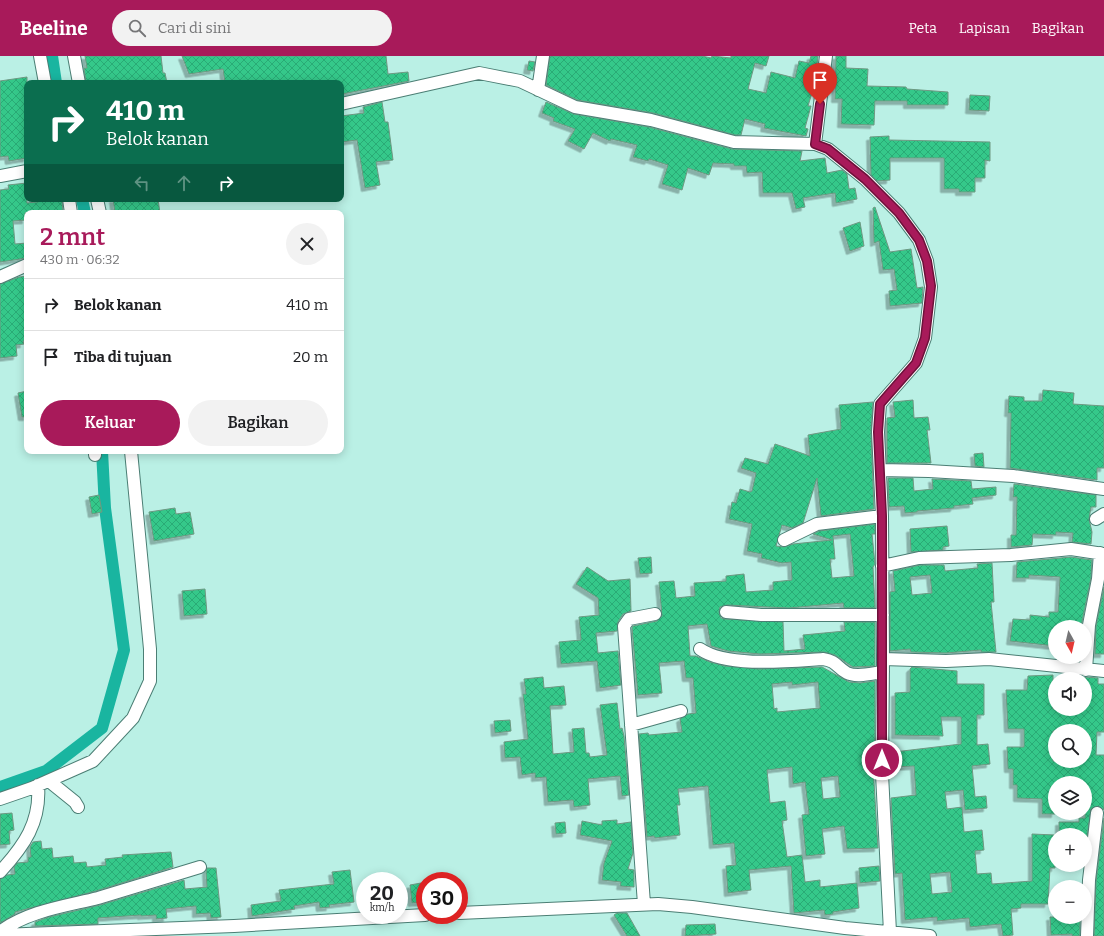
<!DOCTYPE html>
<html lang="id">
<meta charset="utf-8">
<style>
body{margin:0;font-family:Bitter,serif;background:#f2f2f2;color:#202124;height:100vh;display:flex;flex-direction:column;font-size:15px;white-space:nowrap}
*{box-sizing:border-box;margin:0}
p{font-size:13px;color:#757577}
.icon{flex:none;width:22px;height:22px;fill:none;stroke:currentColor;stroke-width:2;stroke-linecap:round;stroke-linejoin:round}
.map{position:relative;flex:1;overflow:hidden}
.details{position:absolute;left:24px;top:154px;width:320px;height:244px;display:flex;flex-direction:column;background:#fff;border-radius:8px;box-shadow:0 2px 10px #0003}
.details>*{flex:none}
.banner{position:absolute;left:24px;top:24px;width:320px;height:122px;border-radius:8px;box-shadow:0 2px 10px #0003;background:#0b6e4f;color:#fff;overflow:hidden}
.needle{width:26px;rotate:172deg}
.fabs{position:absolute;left:1048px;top:564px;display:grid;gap:8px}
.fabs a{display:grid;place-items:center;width:44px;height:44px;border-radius:50%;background:#fff;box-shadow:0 2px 10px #0003;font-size:20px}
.speed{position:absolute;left:356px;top:816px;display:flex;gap:8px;font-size:20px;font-weight:700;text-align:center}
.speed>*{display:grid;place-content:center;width:52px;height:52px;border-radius:50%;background:#fff;box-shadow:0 2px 10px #0003;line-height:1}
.speed small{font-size:10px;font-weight:400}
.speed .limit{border:6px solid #d22;background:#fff;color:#111}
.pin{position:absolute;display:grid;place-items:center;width:34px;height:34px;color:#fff;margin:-41px -17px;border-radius:50% 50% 50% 0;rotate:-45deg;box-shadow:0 0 4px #0007}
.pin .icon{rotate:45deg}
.me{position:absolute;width:44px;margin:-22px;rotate:0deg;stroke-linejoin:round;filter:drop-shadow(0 0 3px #0008)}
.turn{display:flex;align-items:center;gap:14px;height:84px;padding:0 16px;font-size:18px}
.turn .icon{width:52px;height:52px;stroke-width:2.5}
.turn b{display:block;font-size:28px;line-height:34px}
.lanes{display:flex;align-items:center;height:38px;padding:0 16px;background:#0003;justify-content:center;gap:20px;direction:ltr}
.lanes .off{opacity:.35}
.round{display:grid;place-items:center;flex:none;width:42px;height:42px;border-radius:21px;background:#f2f2f2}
.overview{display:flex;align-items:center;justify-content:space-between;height:68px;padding:0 16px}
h1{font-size:24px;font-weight:600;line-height:30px;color:#a81a5a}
.action{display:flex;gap:8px;margin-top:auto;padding:8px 16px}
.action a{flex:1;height:46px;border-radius:24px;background:#a81a5a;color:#fff;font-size:16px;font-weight:600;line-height:46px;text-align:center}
.action a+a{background:#f2f2f2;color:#202124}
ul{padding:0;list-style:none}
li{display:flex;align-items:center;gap:12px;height:52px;padding:0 16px;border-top:1px solid #e0e0e0}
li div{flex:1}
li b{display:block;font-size:15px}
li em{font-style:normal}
header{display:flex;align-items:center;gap:24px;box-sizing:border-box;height:56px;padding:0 20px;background:#a81a5a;color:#fff}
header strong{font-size:19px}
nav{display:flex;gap:22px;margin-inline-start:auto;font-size:14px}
.search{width:280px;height:36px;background:#f2f2f2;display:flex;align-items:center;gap:10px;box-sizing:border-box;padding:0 14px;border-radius:22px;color:#757577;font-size:15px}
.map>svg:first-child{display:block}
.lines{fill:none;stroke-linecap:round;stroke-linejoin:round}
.canal{stroke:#19b5a0;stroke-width:12}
.building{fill:url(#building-cross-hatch);stroke:#6e9882;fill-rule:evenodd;filter:url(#shadow)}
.minor-casing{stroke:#4b7e74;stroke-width:14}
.minor{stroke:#fff;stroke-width:12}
.route-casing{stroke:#6d113a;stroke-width:10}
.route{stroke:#a81a5a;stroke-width:7}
</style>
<header>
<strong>Beeline</strong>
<div class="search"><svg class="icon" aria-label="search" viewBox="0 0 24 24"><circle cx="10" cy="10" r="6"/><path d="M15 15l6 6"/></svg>Cari di sini</div>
<nav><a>Peta</a><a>Lapisan</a><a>Bagikan</a></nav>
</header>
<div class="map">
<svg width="1104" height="880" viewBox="0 0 1104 880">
<defs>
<pattern id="building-cross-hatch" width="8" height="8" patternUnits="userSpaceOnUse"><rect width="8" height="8" fill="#34c88a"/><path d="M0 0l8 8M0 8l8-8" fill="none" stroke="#2cab76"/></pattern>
<filter id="shadow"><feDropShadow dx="-3.5" dy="3.5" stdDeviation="0" flood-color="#0004"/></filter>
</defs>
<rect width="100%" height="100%" fill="#baf0e5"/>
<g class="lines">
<path class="canal" d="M52,0L56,27
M82,143L85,157
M0,731L46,715L102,672L124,594L105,452L102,395"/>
</g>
<path class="building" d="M85,0H161L163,17H165L167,27H86L84,12H87Z
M182,0H386L388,18L408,16L409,25L342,38L341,27H225L223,13L189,18Z
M550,0H702L711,2L712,0L731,2V0H769L766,10L755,7L748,33L766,37L771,16L795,22L799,5L809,7L811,0H818L815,27L808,50H811L805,72L808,73L806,80L764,72L765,68L745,63L741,79H735L653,57L577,44L546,29Z
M836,0H846V12L868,13L867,30L906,31L907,33L948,36V49H907V45H875L874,69L841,68L842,43H835Z
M529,5L535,6L533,15L527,14Z
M27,21V102L9,105L8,100L0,101V25Z
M970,39L990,40L989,55L969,54Z
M382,46L385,66H388L393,104L376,106L380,129L365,132L357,84L341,86V60L364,57L363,51Z
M546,46L574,58L649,71L732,93L802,95L800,105L825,102L827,117L842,114L847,118L849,133L855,132L857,143L836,147L835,137L803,142L805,151L796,153L792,137H763L762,116L747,117L746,110H734V108L713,107L709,119L688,112L682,134L662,128L668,109L649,103L648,105L633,101L637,89L611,83L610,85L593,77L584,93L568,85L575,73L553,65L554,62L542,57Z
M889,80V84L990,86V105L985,104V122H975V136H959V133H944V102H890V124L877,125L871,119L870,81Z
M27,127V147L62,143L63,157H25L26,164L13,165L15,188L27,187V202L0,206V134L9,133L8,129Z
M113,143H158L160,157H115Z
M875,151L890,196L911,193L917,232L923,231L922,247L890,250L889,235L897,234L894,213L883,214L879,185L874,187L873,152Z
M860,166L864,190L850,195L843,172Z
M27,220V284L23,285L24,288L16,289L17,300L0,302V228L19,221Z
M1043,334L1074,337L1073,348L1104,350V412H1097V424L1010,412L1011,357H1008L1009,340L1024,341V345H1042Z
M27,335V361H22L18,337Z
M913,344L914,362L928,361L930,374H927L931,407H887V362L895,361L893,346Z
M873,346L871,376L874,453L821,460L817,422L803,467L792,472L782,469L776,490L784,491L793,488L832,484L813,478L819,475L875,468V478H872L875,508L873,511L875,552H844L843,547L789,552L727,549L720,551L719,556L721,562L725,563L783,566L784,595L805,593L803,579L845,575L844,566H875V610L853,611L835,599L824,596L760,598L728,595L711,590L707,568L688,570L690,600H696L710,606L725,610L759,613L822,611L849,626L860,627L875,625V693H872L878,792L847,793L844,770L822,773L825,798L806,800L802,759L809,758L805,726L793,728L792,711L767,714L770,747L785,745L787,764L782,765L787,801L802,799L805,826L820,824V831L857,827L859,852L833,856V858L825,859L824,854L794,857L791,810L749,814L751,834L728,837L726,810L736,809L734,787L713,789L708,730L678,733L680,749H677L680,779L655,782L654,780L647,781L639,678L648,677L649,679L682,676L680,663L688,658L696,657L693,622H686L684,605L659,607L662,637L638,639L632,572L633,570L657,565L662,560L659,526L674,525L676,542L695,540L694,527L726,525V520L744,518L746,536L773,534V526L792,524L791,506L782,507L761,502L762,498L747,495L752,468L729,463L732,446L736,447L740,433L750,436L752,435L756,417L741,412L745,402L768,408L775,388L810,400L808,379L841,373L839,349ZM850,478L854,520L832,522L830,503H835L833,480ZM792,626V629L818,626L820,652L777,656V652L774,653L772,628ZM838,720L840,741L823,743L821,722Z
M983,397L984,411L975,410L974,398Z
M888,422H913L914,435L933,433L932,423L971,425L972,433L996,431V439L972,442L973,448L954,450V452L917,455V456L905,457L904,450L889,451Z
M1014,428L1096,439V451H1091L1089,463L1092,476L1091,488L1072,486L1073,477L1056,476V479L1033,478L1032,489L1011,491V479H1016L1017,441H1013Z
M99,439L102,456L92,458L89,441Z
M175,452L176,458L190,456L194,478L154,485L149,456Z
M947,470L949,490L943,491V494L911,496L910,473Z
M651,501L652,517L640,518L638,502Z
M1071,501L1092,504L1091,522L1081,571H1055V590L1010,585L1013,563L1030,564V559L1049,561V556H1058L1060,521L1029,519V522H1016L1017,506Z
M992,507L994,546H991L996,596H981V594L946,597L911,596L910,593L890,595V536L895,535L893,515L920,509H944L945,515L978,512L977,508ZM930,519L932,537L912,539L910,521Z
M587,511L608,525L630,523L631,555L623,558L618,566L617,575L596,577L598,597L618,595L621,629L600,632L597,605L561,608L559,586L581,584L579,561L599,559L598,542L576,528Z
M1104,531V598H1095L1096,570Z
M205,533L207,558L184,560L182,535Z
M912,611L957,615V628H984V659H977V689L988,688L990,708L972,710L975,741L986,740L987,752L965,754L963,734L945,736L947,753L962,751L964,776L982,774L984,794L975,795L977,818L991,817L992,828L1032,825V778L1055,779V812H1050L1048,848H1021V852L1011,853L1013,879L1003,880L1001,868L970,871L969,862L937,865V861L905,864L902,817L895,818L891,742L916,739L914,710L895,711L894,696L961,688V661H941L943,680L895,679V637L910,636V613ZM950,816L952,836L932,838L930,818Z
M1053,619V653H1085V621L1098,622V628H1104V676H1097L1096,699H1104V754L1098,750L1091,753L1085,794V779L1059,777V766H1079V762H1085V727H1055V758H1042V743L1017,742V729H1013V713H1008L1007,691H1024V673H1008L1006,634H1027L1028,620ZM1053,675H1085V705H1053Z
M543,621L544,632L564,630L566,649L550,650L553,698L574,696L572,673L584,672L586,697H589L590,701L607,699L600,649L617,647L620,673L622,672L624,680L629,739L622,740L620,720L588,723L590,749L574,751L573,744L548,746L546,721L535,722V717L522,719L520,701L505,702L504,686L528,683L523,638H526L524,623Z
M510,664L511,675L495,677L494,665Z
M12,757L14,774L9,775L10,788L0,789V758Z
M1104,762V880H1094L1096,825Z
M617,764V768L631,766L633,797L628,813L634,814V831L620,830L621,826L602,824L604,807L612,785L580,779L582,765L602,769V765Z
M565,766L566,777L556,778L555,767Z
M41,785L42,793L52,792L53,802L73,800L74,807L86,806L87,811L106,809L105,803L123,801L122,799L171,796L173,811L96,835L15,856V858L0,867V823L7,819L15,818L14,811L17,807L28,806V801H31L30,791L33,786Z
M879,810L880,825L860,827L859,812Z
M207,812H216L221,861L211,862L210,857L196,858V850L166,853L167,862L156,863V859L141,860V859L98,862V868L35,870V866L49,861L100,849L184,824L185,833L207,831L206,816Z
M350,814L354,846L329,849L330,851L320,852L319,846L294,850L295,853L252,860L251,849L281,845L279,834L334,828L332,816Z
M421,827L424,846L412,847L410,829Z
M617,857H627L640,880H627L614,859Z
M1050,861H1069V865H1080V880H1072V878L1051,879Z
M715,868L716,878L685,880L686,869Z"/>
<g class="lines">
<defs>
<path id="minor" d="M40,0L45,27
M74,0L79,27
M538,34L543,0
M341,48L479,17L520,25L575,51L651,64L734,86L815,88L828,93L865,123L899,157L919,184L927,205L931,231L925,282L916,307L880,348L878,376L882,460L883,603
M815,88L826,0
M0,120L27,115
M69,143L71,157
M97,143L100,157
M0,221L27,209
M95,395V399
M880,414L929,415L1013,420L1104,433
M1096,463L1104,458
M784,484L817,468L882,460
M882,510L919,502L1011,499L1071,493L1104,498
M726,556L761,559H883
M700,593C727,612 791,605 823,603C837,605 837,612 847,617C857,622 873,617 883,616
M1086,614L1089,569L1098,523L1100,497
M631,669L681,655
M49,725L75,746L78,751
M0,743L32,732L93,705L133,662L150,625V593L131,395
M0,816C24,790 41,766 38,729
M644,848L624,570L629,563L655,558
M459,857L658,848L692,851L845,872L930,880
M0,876C27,855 66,850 98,842C132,832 166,821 200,811
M890,876L882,718L883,603L946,605L989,603L1104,615
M0,879L234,870L425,859
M1087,880L1089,824L1097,757"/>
</defs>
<use href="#minor" class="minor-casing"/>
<use href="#minor" class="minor"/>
</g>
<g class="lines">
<defs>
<path id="route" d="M820,48L815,88L828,93L865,123L899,157L919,184L927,205L931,230L925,282L916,307L880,348L878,376L882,460V704"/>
</defs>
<use href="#route" class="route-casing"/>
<use href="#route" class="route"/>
</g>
</svg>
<div class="fabs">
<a><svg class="needle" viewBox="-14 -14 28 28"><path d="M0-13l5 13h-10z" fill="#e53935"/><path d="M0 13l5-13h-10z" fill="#757577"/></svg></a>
<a><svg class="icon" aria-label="sound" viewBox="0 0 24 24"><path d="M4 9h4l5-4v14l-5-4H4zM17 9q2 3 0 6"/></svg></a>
<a><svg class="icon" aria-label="search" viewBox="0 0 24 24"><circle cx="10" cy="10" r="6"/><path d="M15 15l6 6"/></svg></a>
<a><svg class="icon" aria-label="layers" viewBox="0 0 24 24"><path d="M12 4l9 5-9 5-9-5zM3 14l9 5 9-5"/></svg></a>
<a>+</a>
<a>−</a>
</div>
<div class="speed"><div>20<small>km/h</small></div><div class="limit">30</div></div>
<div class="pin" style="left:820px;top:48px;background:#d93025"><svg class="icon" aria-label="arrive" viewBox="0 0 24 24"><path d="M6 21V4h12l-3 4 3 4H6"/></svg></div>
<svg class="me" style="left:882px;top:704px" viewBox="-20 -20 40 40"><circle r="17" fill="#a81a5a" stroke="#fff" stroke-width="3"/><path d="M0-11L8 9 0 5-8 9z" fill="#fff"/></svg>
<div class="banner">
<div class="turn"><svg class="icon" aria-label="right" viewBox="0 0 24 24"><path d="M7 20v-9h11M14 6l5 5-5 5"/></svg><div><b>410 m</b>Belok kanan</div></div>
<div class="lanes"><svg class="icon off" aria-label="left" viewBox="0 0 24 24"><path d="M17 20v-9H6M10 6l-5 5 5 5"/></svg><svg class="icon off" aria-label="ahead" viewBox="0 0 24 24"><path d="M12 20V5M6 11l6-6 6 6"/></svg><svg class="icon" aria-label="right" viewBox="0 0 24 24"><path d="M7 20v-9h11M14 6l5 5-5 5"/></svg></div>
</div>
<section class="details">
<div class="overview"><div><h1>2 mnt</h1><p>430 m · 06:32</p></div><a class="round"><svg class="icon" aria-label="close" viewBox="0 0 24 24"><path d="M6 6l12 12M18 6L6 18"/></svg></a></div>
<ul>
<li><svg class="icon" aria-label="right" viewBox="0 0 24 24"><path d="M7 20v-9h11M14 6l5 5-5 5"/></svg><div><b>Belok kanan</b></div><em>410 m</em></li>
<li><svg class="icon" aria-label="arrive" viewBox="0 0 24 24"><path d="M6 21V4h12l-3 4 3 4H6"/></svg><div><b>Tiba di tujuan</b></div><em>20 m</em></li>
</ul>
<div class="action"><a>Keluar</a><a>Bagikan</a></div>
</section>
</div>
